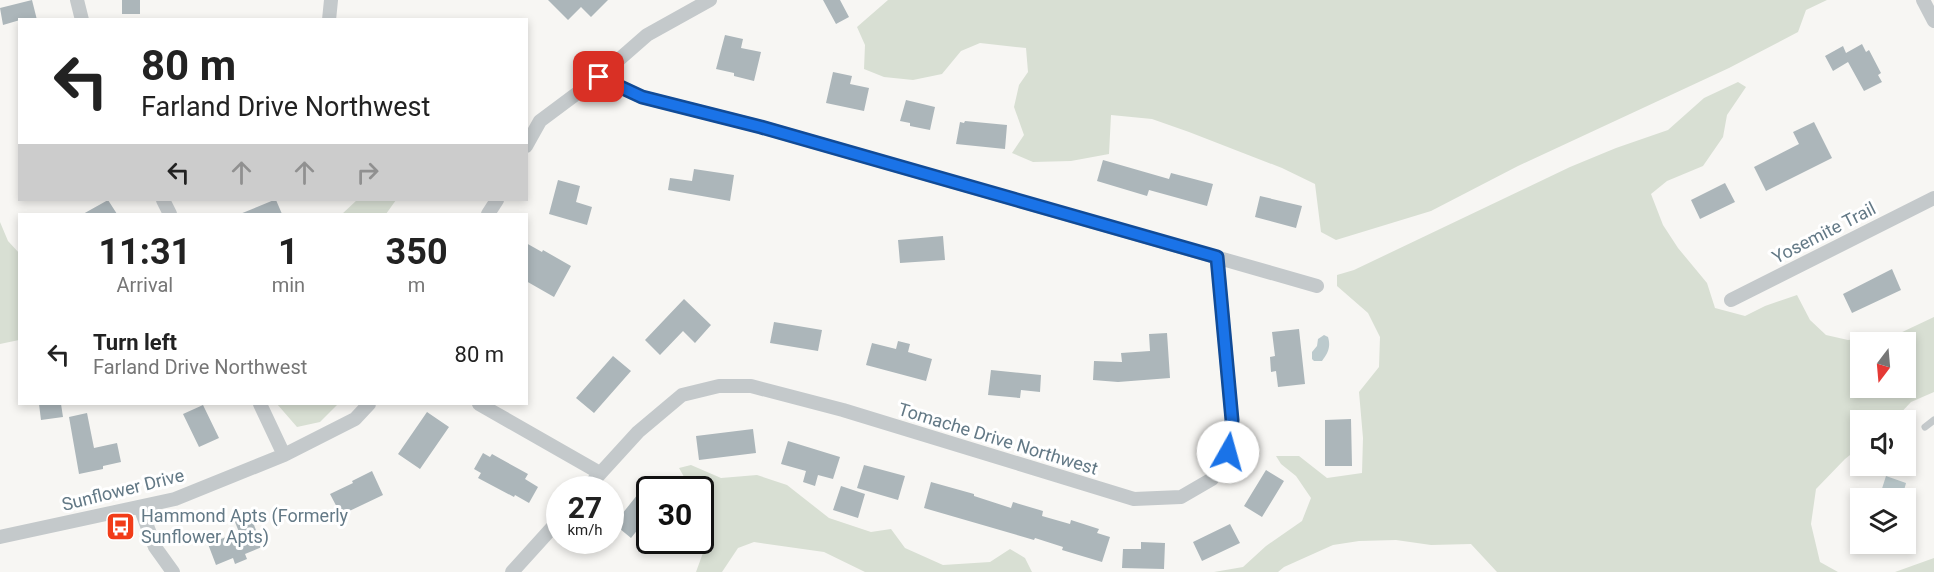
<!DOCTYPE html>
<style>
body{margin:0;font-family:Roboto,sans-serif;background:#f2f2f2;color:#222;height:100vh;display:flex;flex-direction:column;font-size:22px;white-space:nowrap}
*{box-sizing:border-box;margin:0}
p{font-size:20px;color:#767676}
.icon{flex:none;width:33px;height:33px;fill:none;stroke:currentColor;stroke-width:2;stroke-linecap:round;stroke-linejoin:round}
.map{position:relative;flex:1;overflow:hidden}
.panel{position:absolute;left:18px;top:213px;width:510px;height:192px;display:flex;flex-direction:column;background:#fff;border-radius:0px;box-shadow:0 3px 9px #0003}
.panel>*{flex:none}
.banner{position:absolute;left:18px;top:18px;width:510px;height:183px;border-radius:0px;box-shadow:0 3px 9px #0003;background:#fff;color:#222;overflow:hidden}
.needle{width:39px;rotate:196deg}
.fabs{position:absolute;left:1850px;top:332px;display:grid;gap:12px}
.fabs a{display:grid;place-items:center;width:66px;height:66px;border-radius:0px;background:#fff;box-shadow:0 3px 9px #0003;font-size:30px}
.speed{position:absolute;left:546px;top:476px;display:flex;gap:12px;font-size:30px;font-weight:700;text-align:center}
.speed>*{display:grid;place-content:center;width:78px;height:78px;border-radius:50%;background:#fff;box-shadow:0 3px 9px #0003;line-height:1}
.speed small{font-size:15px;font-weight:400}
.speed .limit{border:3px solid #111;border-radius:9px;background:#fff;color:#111}
.pin{position:absolute;display:grid;place-items:center;width:51px;height:51px;color:#fff;margin:-26px;border-radius:12px;box-shadow:0 3px 9px #0006}
.me{position:absolute;width:66px;margin:-33px;rotate:7deg;stroke-linejoin:round;filter:drop-shadow(0 0 4px #0008)}
.turn{display:flex;align-items:center;gap:21px;height:126px;padding:0 24px;font-size:27px}
.turn .icon{width:78px;height:78px;stroke-width:2.5}
.turn b{display:block;font-size:42px;line-height:51px}
.lanes{display:flex;align-items:center;height:57px;padding:0 24px;background:#0003;justify-content:center;gap:30px;direction:ltr}
.lanes .off{opacity:.35}
.eta{display:flex;justify-content:space-evenly;align-items:center;height:102px;text-align:center}
.eta b{font-size:36px;font-weight:700;line-height:42px}
ul{padding:0;list-style:none}
li{display:flex;align-items:center;gap:18px;height:78px;padding:0 24px}
li div{flex:1}
li b{display:block;font-size:22px}
li em{font-style:normal}
.map>svg:first-child{display:block}
.green{fill:#d8dfd3;fill-rule:evenodd}
.water{fill:#bccacd}
.building{fill:#acb6ba}
.lines{fill:none;stroke-linecap:round;stroke-linejoin:round}
.lane{stroke:#c4c9cb;stroke-width:7}
.street{stroke:#c4c9cb;stroke-width:14}
.route-casing{stroke:#114b97;stroke-width:15}
.route{stroke:#1a73e8;stroke-width:10}
.labels{text-anchor:middle;stroke-width:6;stroke-linejoin:round;paint-order:stroke}
.street-label{font-size:18px;fill:#637986;stroke:#fff}
.poi-label{font-size:18px;fill:#637986;stroke:#fff;text-anchor:start}
</style>
<div class="map">
<svg width="1934" height="572" viewBox="0 0 1934 572">
<rect width="100%" height="100%" fill="#f7f6f3"/>
<path class="green" d="M888,0H1827L1806,10L1798,32L1729,68L1518,166L1431,211L1336,240L1321,232L1315,184L1282,168L1189,132L1152,119L1111,115L1109,154L1071,161L1033,162L1012,153L1024,135L1014,107L1019,85L1028,72L1026,48L980,43L961,51L942,74L913,80L884,77L864,69L865,45L857,27Z
M1738,82L1746,87L1727,115L1723,137L1703,166L1667,181L1651,194L1663,225L1678,248L1707,283L1715,308L1745,316L1765,306L1797,295L1810,320L1826,335L1848,340L1898,334L1934,317V392L1911,402L1894,420H1860V447L1845,459L1816,489L1811,524L1820,562L1838,572H1497L1471,544L1431,545L1396,540L1359,541L1333,545L1284,567L1278,572H1214L1243,567L1266,546L1302,521L1311,498L1296,476L1281,464L1276,456H1299L1327,478L1362,473L1363,438L1359,392L1379,367L1380,337L1368,313L1337,286V275L1354,270L1570,167L1616,148L1668,130L1704,98ZM1860,342H1905V387H1860Z
M357,200H396L386,214H342Z
M0,222L8,241L20,254L19,340L0,344Z
M277,404H338L320,422L297,427Z
M691,465L721,478L757,475L787,485L829,518L871,532L891,529L905,548L943,565L990,562L1010,549L1025,558L1032,572H865L824,552L754,542L738,548L722,572H696L708,539L705,516L701,507L700,489H691L679,468Z
M1934,558V572H1895Z"/>
<path class="water" d="M1324,335L1328,337C1331,347 1328,353 1322,361H1314L1312,359V352L1317,346L1318,339Z
M1886,476L1906,483L1902,498H1879Z"/>
<path class="building" d="M32,0L37,20H20L3,25L0,8Z
M122,0H140V14H122Z
M548,0H608L591,17L581,7L568,20Z
M823,0H840L849,17L836,24Z
M725,35L743,39L741,48L761,52L754,81L734,76V73L716,69Z
M1862,44L1866,52L1869,50L1881,73L1878,75L1882,82L1864,91L1848,62L1833,71L1825,56L1843,46L1846,53Z
M833,72L852,76L850,84L869,88L864,111L826,103Z
M906,100L935,107L930,130L910,126V123L900,121Z
M965,121L1007,125L1005,149L956,144L960,122L964,123Z
M1814,122L1832,158L1766,191L1754,167L1799,144L1793,132Z
M1103,160L1169,179L1171,173L1213,184L1207,206L1149,190L1147,196L1097,181Z
M694,169L734,175L730,201L668,190L670,178L692,181Z
M558,180L580,186L576,202L592,207L587,225L549,214Z
M1725,183L1735,202L1700,219L1691,200Z
M1260,196L1302,206L1296,228L1255,217Z
M108,200L117,214H83Z
M276,200L282,214H240L274,200Z
M943,236L945,260L900,263L898,240Z
M526,243L542,252L543,250L571,266L554,297L526,281Z
M1892,269L1901,290L1852,313L1843,294Z
M684,299L711,325L695,343L683,331L660,355L645,340Z
M774,322L822,330L818,351L770,343Z
M1299,329L1305,384L1278,387L1276,371L1271,372L1270,357L1275,356L1272,332Z
M1167,333L1170,378L1118,382L1093,380L1094,361L1122,362L1121,353L1150,351L1149,334Z
M898,341L910,344L908,352L932,359L926,381L866,365L872,343L896,349Z
M613,356L631,371L594,413L576,398Z
M991,370L1041,375L1040,392L1021,390L1020,398L988,395Z
M39,404H61L63,417L41,420Z
M203,405L219,438L199,447L183,414Z
M427,412L449,427L420,469L398,454Z
M87,413L94,448L117,443L121,462L103,466V469L79,474L69,417Z
M1351,419L1352,466H1325V420Z
M753,429L756,453L699,460L696,436Z
M788,441L840,457L833,479L818,475L815,486L803,482L806,471L781,464Z
M483,453L490,457L492,454L528,474L525,479L538,487L529,503L515,495L514,497L478,478L481,473L474,469Z
M864,465L905,476L898,500L857,488Z
M1266,470L1284,481L1262,517L1244,506Z
M372,471L383,495L341,515L330,494L353,483L352,481Z
M650,479V528L643,523L631,538L614,524Z
M931,482L974,494V496L1011,508L1013,502L1043,511L1042,516L1070,524L1071,520L1099,529L1097,533L1110,537L1102,562L1062,550L1063,547L1035,538L1034,540L924,508Z
M841,486L865,494L858,518L833,510Z
M249,511L262,547L245,554L247,559L235,564L233,558L216,565L208,544L239,532L233,517Z
M1230,524L1240,543L1202,561L1193,542Z
M1141,542L1165,543L1164,569L1122,568L1123,549H1141Z"/>
<g class="lines">
<path class="lane" d="M1925,427L1934,420"/>
<path class="street" d="M77,0L82,20
M1923,0L1934,21
M329,20L331,0
M599,77L642,97L761,127L1317,286
M526,146L540,121L599,77L647,35L710,0
M163,200L170,214
M488,214L497,200
M1731,300L1934,198
M260,404L284,455
M479,404L600,473
M586,489L638,432L682,395L719,386H751L843,410L1134,499L1181,497L1212,479L1228,452L1232,420L1217,257
M140,507L155,547L173,572
M0,537L175,499L284,455L355,419L369,404
M512,572L560,519"/>
</g>
<g class="lines">
<defs>
<path id="route" d="M599,77L642,97L761,127L1217,257L1232,420L1228,452"/>
</defs>
<use href="#route" class="route-casing"/>
<use href="#route" class="route"/>
</g>
<defs>
<symbol id="bus-square" viewBox="-11 -11 22 22"><rect x="-9" y="-9" width="18" height="18" rx="4" fill="#f13c18" stroke="#fff"/><path d="M-5-6H5V4H4V6H2V4H-2V6H-4V4H-5ZM-3.5-4V0h7V-4ZM-3.5 1.2v1.5H-2V1.2ZM2 1.2v1.5H3.5V1.2Z" fill="#fff"/></symbol>
</defs>
<g fill-rule="evenodd">
<use href="#bus-square" x="104" y="510" width="33" height="33"/>
</g>
<g class="labels">
<g class="street-label">
<text transform="translate(1824 233) rotate(-27)" y="6">Yosemite Trail</text>
<text transform="translate(998 439) rotate(17)" y="6">Tomache Drive Northwest</text>
<text transform="translate(123 490) rotate(-14)" y="6">Sunflower Drive</text>
</g>
<g class="poi-label">
<text x="141" y="522">Hammond Apts (Formerly<tspan x="141" dy="21">Sunflower Apts)</tspan></text>
</g>
</g>
</svg>
<div class="fabs">
<a><svg class="needle" viewBox="-14 -14 28 28"><path d="M0-13l5 13h-10z" fill="#e53935"/><path d="M0 13l5-13h-10z" fill="#767676"/></svg></a>
<a><svg class="icon" aria-label="sound" viewBox="0 0 24 24"><path d="M4 9h4l5-4v14l-5-4H4zM17 9q2 3 0 6"/></svg></a>
<a><svg class="icon" aria-label="layers" viewBox="0 0 24 24"><path d="M12 4l9 5-9 5-9-5zM3 14l9 5 9-5"/></svg></a>
</div>
<div class="speed"><div>27<small>km/h</small></div><div class="limit">30</div></div>
<div class="pin" style="left:599px;top:77px;background:#d93025"><svg class="icon" aria-label="arrive" viewBox="0 0 24 24"><path d="M6 21V4h12l-3 4 3 4H6"/></svg></div>
<svg class="me" style="left:1228px;top:452px" viewBox="-20 -20 40 40"><circle r="19" fill="#fff"/><path d="M0-13L10 11 0 6-10 11z" fill="#1a73e8"/></svg>
<div class="banner">
<div class="turn"><svg class="icon" aria-label="left" viewBox="0 0 24 24"><path d="M17 20v-9H6M10 6l-5 5 5 5"/></svg><div><b>80 m</b>Farland Drive Northwest</div></div>
<div class="lanes"><svg class="icon" aria-label="left" viewBox="0 0 24 24"><path d="M17 20v-9H6M10 6l-5 5 5 5"/></svg><svg class="icon off" aria-label="ahead" viewBox="0 0 24 24"><path d="M12 20V5M6 11l6-6 6 6"/></svg><svg class="icon off" aria-label="ahead" viewBox="0 0 24 24"><path d="M12 20V5M6 11l6-6 6 6"/></svg><svg class="icon off" aria-label="right" viewBox="0 0 24 24"><path d="M7 20v-9h11M14 6l5 5-5 5"/></svg></div>
</div>
<section class="panel">
<div class="eta">
<div><b>11:31</b><p>Arrival</p></div>
<div><b>1</b><p>min</p></div>
<div><b>350</b><p>m</p></div>
</div>
<ul>
<li><svg class="icon" aria-label="left" viewBox="0 0 24 24"><path d="M17 20v-9H6M10 6l-5 5 5 5"/></svg><div><b>Turn left</b><p>Farland Drive Northwest</p></div><em>80 m</em></li>
</ul>
</section>
</div>
